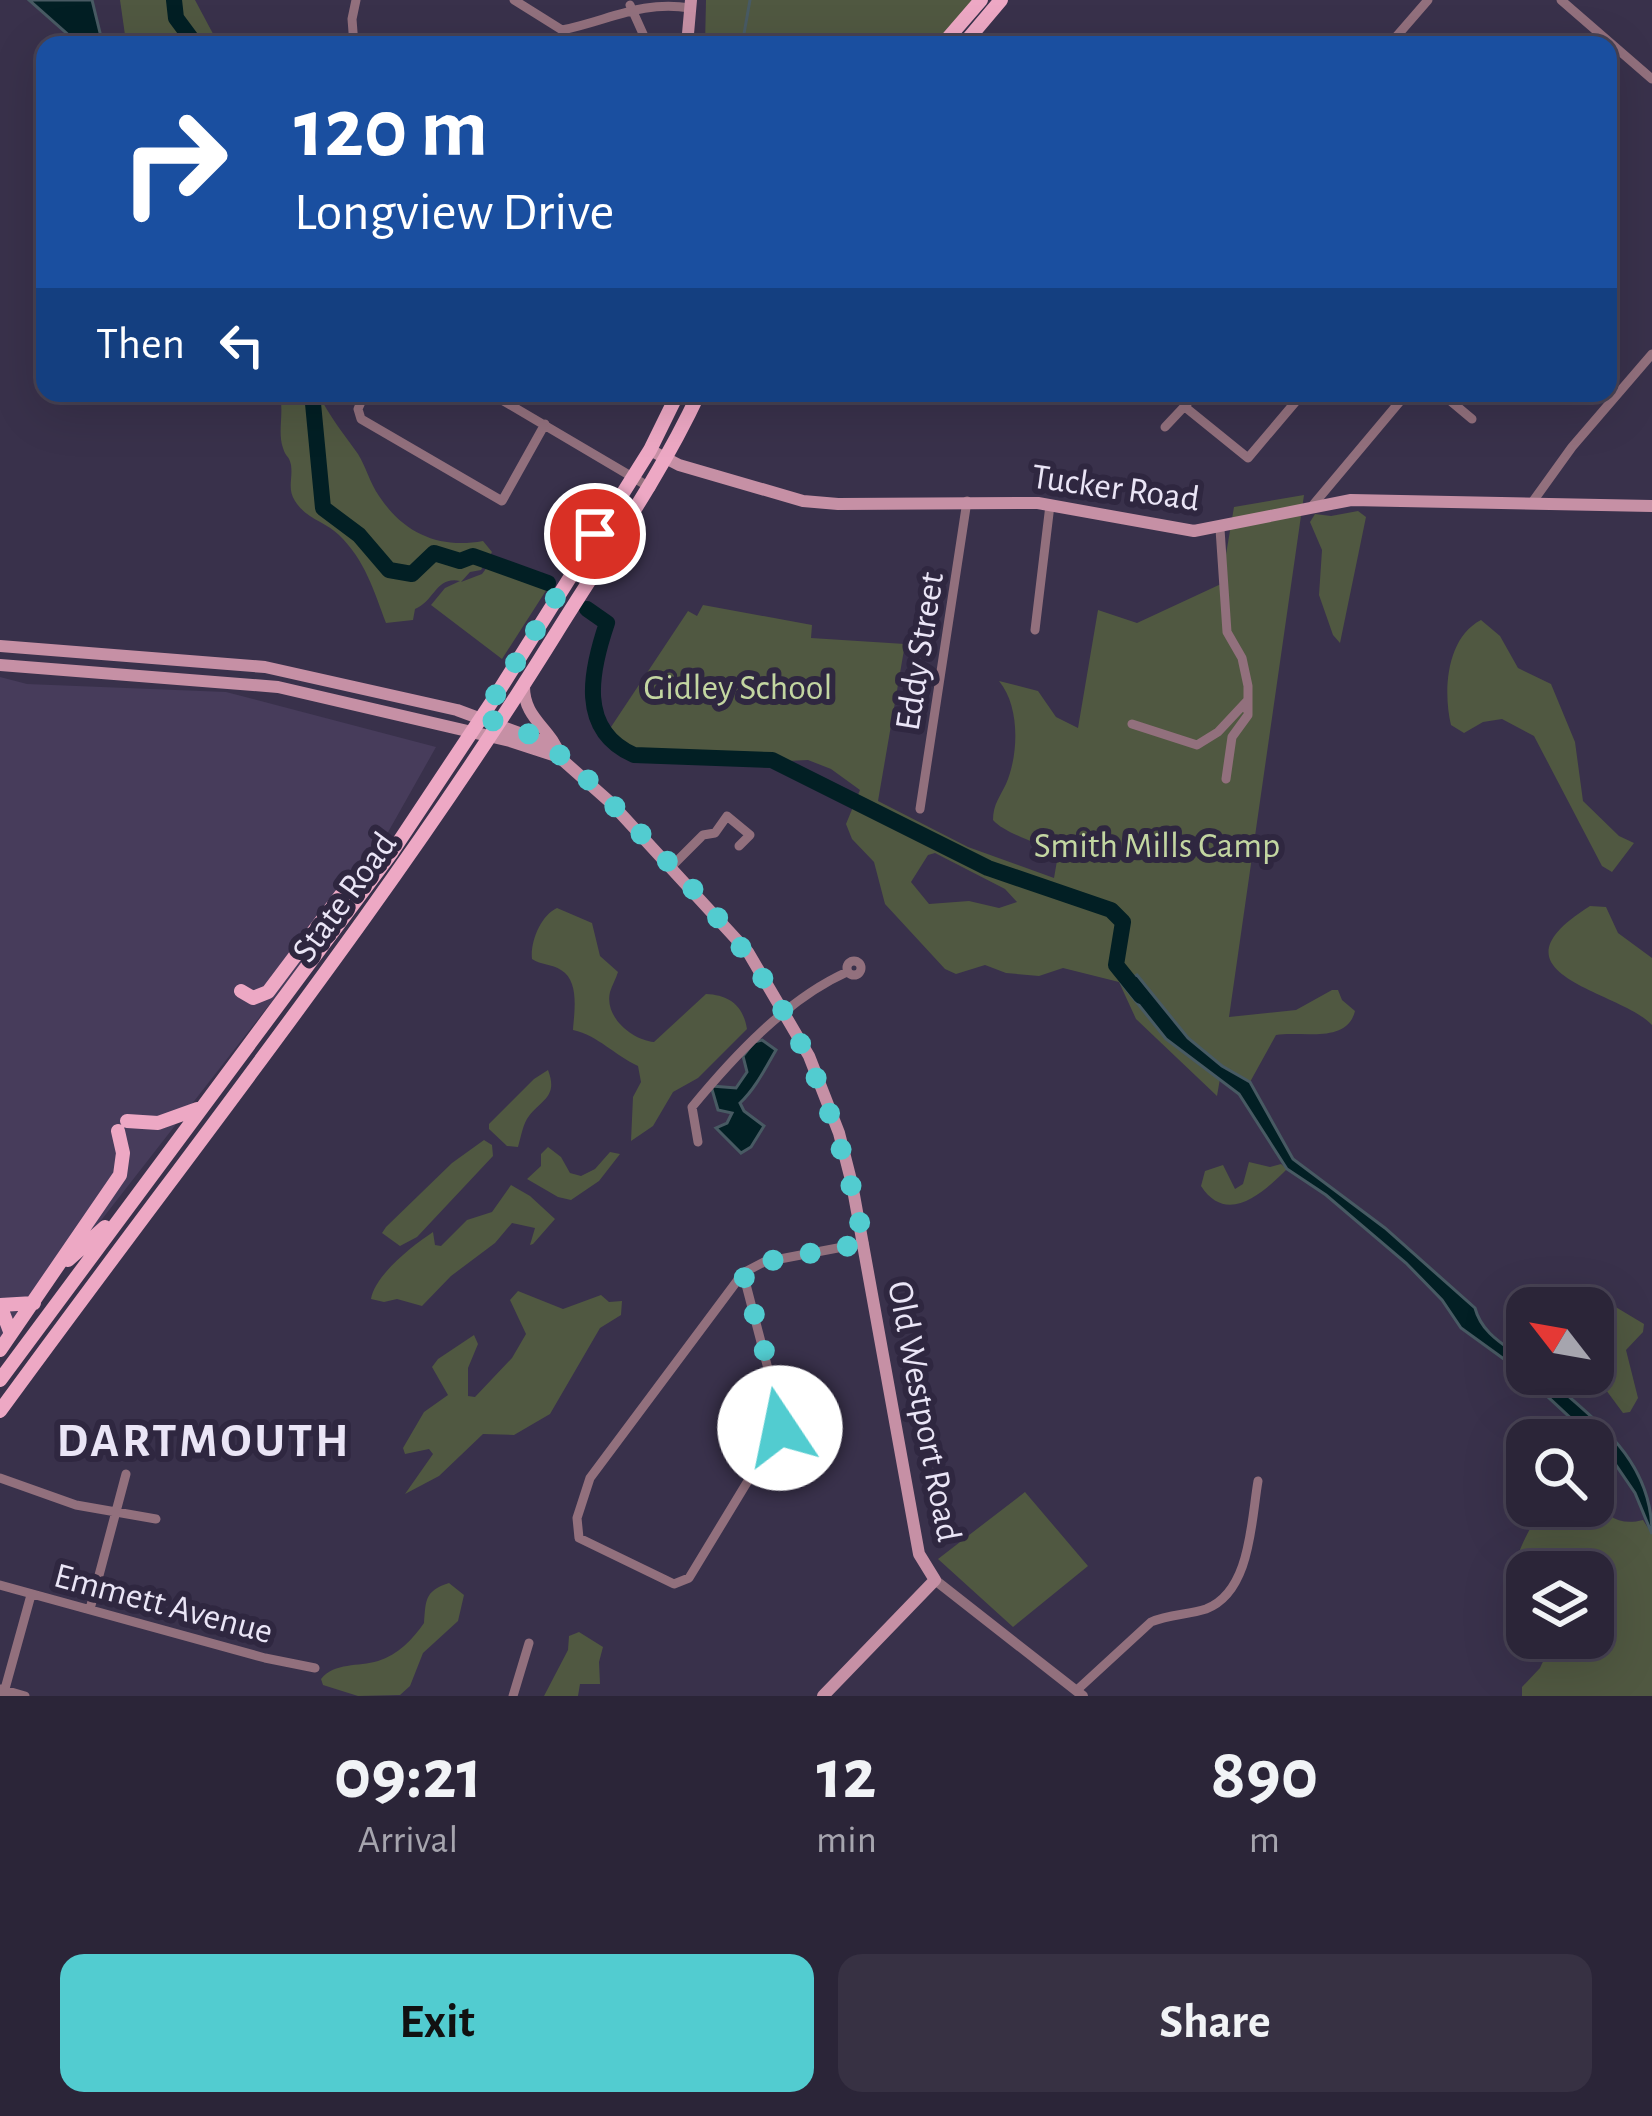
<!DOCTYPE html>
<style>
body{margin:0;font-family:"Alegreya Sans",sans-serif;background:#373143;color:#f1f3f6;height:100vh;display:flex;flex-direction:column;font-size:45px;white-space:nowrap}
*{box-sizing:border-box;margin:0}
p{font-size:39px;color:#a6a5ae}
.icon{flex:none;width:66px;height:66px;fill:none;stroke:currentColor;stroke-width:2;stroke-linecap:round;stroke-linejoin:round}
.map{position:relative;height:1696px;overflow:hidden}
.sheet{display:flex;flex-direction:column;background:#2b2538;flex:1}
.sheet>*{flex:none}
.banner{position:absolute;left:36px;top:36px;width:1581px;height:366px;border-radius:24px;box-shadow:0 12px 48px #0002,0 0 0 3px #474253;background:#1a4fa0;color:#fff;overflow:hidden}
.needle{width:78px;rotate:301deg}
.fabs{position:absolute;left:1506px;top:1287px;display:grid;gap:24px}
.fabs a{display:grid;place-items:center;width:108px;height:108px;border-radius:24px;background:#2b2538;box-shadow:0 12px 48px #0002,0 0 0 3px #474253;font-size:60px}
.pin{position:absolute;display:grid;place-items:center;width:102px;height:102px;color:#fff;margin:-51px;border:6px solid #fff;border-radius:50%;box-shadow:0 3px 12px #0007}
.me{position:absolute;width:132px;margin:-66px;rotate:349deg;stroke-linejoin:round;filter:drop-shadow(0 0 9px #0008)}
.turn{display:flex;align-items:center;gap:42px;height:252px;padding:0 60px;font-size:54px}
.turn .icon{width:156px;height:156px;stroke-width:2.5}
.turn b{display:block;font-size:84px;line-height:102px}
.then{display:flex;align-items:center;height:114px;padding:0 60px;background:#0003;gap:24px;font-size:45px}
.eta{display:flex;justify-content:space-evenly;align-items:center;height:204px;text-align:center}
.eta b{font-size:72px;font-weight:600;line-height:84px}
.primary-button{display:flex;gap:24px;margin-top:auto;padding:24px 60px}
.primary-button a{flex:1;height:138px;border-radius:24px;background:#52ccd0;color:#111;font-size:48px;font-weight:600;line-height:138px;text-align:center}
.primary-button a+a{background:#373143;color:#f1f3f6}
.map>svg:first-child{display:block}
.built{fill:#473c5b}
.green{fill:#505841;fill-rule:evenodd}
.water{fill:#021f24;stroke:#485a63;stroke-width:3}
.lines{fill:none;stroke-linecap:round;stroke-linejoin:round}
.stream{stroke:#485a63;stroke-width:3}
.river{stroke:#021f24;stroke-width:16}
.minor{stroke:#92707d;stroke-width:9}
.tertiary{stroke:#92707d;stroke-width:10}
.secondary{stroke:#c690a5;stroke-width:12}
.primary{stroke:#eda8c4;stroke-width:14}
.route{stroke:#52ccd0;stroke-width:21;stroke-dasharray:0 37.8}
.labels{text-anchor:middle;stroke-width:12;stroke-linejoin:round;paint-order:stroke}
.street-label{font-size:36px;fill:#eae5f6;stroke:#2f2740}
.park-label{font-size:36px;fill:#c3d6a1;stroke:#2f2740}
.district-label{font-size:48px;font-weight:bold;letter-spacing:3px;fill:#eae5f6;stroke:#2f2740}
</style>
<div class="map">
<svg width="1652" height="1696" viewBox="0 0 1652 1696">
<rect width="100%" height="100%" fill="#39314b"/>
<path class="built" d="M0,677L27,684L226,692L436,747L347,905L0,1350Z"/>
<path class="green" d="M120,0H195L219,45H137L125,35Z
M706,0H973L935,45H705Z
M279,393H318C329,416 343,433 358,454C366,467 370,483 379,496C404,534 440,549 483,541L492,552L481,570L470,572L461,582L482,574L491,562L495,568L547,589L502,659L431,605L445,588L460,581C436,576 434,602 415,609L413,620L386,623C374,591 365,560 339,535C326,522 306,519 295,501C287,488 293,479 291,465C289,455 286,458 283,448C277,431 285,411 279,393Z
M1304,495L1229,1017L1296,1010L1332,990H1338L1342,1000L1355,1011C1347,1044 1302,1031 1276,1035L1250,1082L1222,1067L1217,1096L1136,1019L1119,982L1063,968L1039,976L1006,973L985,965L956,974L945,969L885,904L874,862L852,839L846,824L860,790L831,769L808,760L765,762L630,749L622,745L611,727L688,611L697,616L703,605L812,625L811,638L905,644L878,801L968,847L1054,878L1058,855C1039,842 1005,834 993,820C993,804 1000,797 1006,784C1019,754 1020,706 999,681L1038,691L1056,717L1078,728L1098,610L1137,623L1221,584L1234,507ZM935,853L1005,889L1017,902L999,908L969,901L929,904L911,882L928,855Z
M1358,511L1366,517L1340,643L1333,635L1319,595L1322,550L1310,522L1315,514L1331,516Z
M1481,620L1500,636L1518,668L1551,684L1575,742L1583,801L1619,836L1634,843L1612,872L1602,866L1534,736L1502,719L1483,722L1464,733L1451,725C1443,692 1446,638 1481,620Z
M1590,906L1606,907L1618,933L1652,958V1025C1620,990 1480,975 1590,906Z
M557,908L592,923L600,956L618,972C616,979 612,985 610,992C604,1017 632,1040 654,1042L706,994C729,995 743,1005 747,1029L698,1078L673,1092L653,1126L631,1141L633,1097L641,1082L638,1066C614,1055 599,1036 573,1030C574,1013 580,981 561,970C552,964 541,965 532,959C530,942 541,915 557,908Z
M548,1070C558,1096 543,1099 529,1116C523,1123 521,1137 518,1147L507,1146L489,1129V1124L534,1079Z
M484,1140L492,1145L493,1156L417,1237L400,1246L382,1233L386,1227L452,1163Z
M548,1147L561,1157L570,1173L581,1176L595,1169L610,1152L620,1154L599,1181L571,1200L558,1197L527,1179L541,1166V1154Z
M1249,1162L1270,1167L1281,1164L1287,1169C1263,1193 1227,1226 1201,1186L1205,1171L1223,1165L1235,1189L1243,1184Z
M511,1185L530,1196L555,1219L533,1244L530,1245L535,1228L512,1223L495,1243L451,1276L422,1306L397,1299L384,1302L371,1299C375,1275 412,1246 433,1232L435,1245L441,1246L467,1220L492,1212Z
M518,1291L563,1309L601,1295L609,1302L622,1301L621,1315L600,1328L550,1414L514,1435L483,1434L439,1476L405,1494L433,1454L429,1449L405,1454L403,1448L424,1412L448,1395L432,1367L438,1359L474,1335L478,1344L468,1368V1396L475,1397L512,1358L526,1334L510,1300Z
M1559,1298L1614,1306L1644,1324L1643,1332L1626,1350L1638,1398L1630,1412L1623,1413L1595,1375L1593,1308H1535L1542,1300Z
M1025,1492L1088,1566L1013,1627L938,1559Z
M1593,1497C1606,1517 1620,1526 1643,1520L1652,1534V1696H1522V1687L1540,1668L1554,1638H1593V1572H1527V1604C1498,1574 1527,1537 1542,1506H1593Z
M449,1583L464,1595L458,1621L423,1653L410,1686L400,1695L358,1696L323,1685L321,1679C335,1662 358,1667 378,1661C398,1655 413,1639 424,1623C426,1601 424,1591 449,1583Z
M579,1632L603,1647L599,1662L600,1684H580L578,1696H544L568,1650L569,1636Z"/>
<path class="water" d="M29,0H92L103,45H80Z
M1137,975L1188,1038L1222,1066L1250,1082L1293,1159L1385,1228L1475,1308C1482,1335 1507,1346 1527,1362V1374H1543C1594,1420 1652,1458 1652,1534L1635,1493L1607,1452L1519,1370L1461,1328L1442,1300L1406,1263L1326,1195L1287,1169L1239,1094L1166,1039L1122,984Z
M762,1040L776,1050C765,1069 755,1089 740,1103L744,1111L764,1126L751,1147L741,1153L716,1128L727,1123L732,1113L718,1110L711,1086L736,1088L747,1072L743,1056L754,1042Z"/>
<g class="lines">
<path class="stream" d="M742,45L750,0"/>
<path class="river" d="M174,0L176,18L196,45
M312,393L323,508L359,535L389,570L412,574L434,553L460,561L473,556L548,583
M587,609L607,623C591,670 577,730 634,755L772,760L988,868L1111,910L1123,922L1116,965L1141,996"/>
<path class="minor" d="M514,0L562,30C608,21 641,0 690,8
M1561,0L1652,79
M630,5L648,45
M354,45L352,19L356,0
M1389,45L1428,0
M365,393L358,409L361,419L502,501L545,424
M490,393L651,488
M1441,393L1472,419
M1185,407L1248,458L1303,393
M1165,427L1197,393
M1531,504L1572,447L1652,354
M1313,505L1407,393
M1220,529L1227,632L1242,658L1248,686V715L1232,737L1226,779
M1035,630L1050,505
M1132,724L1197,745L1218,732L1247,701
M920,809L967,501
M672,866L703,835L715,833L727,816L750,835L739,846
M847 968a7 7 0 1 1 14 0a7 7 0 1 1-14 0Z
M698,1142L692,1107C734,1056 787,999 847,972
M743,1273L779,1411L780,1428L689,1578L674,1584L579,1538L577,1518L590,1478L743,1273L764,1262L864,1243
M0,1478L76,1505L156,1519
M0,1585L265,1658L315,1668
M90,1609L126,1474
M1,1689L25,1696
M1077,1690L1151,1622C1169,1614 1188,1615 1206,1609C1251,1592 1251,1521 1258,1481
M3,1696L31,1595
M513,1696L529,1643"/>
<path class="tertiary" d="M935,1580L1083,1696"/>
<path class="secondary" d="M687,45L691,0
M650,450L679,465L803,501L838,504L1038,503L1194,531L1351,500L1652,506
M0,646L265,667L457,710L541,741L611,803L748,952L809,1056L839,1133L852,1184L919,1554L935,1580L823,1696
M0,665L278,687L510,741L553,755
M524,687C524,719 551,728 560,756"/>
<path class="primary" d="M942,45L981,0
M963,45L1001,0
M241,991L253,998L268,992L341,895L387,846
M127,1121L158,1123L197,1109
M68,1260L105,1227
M11,1334L0,1305L34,1303
M0,1350L120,1175L123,1153L118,1131
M0,1380L392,852L495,697L650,450L678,393
M0,1411C187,1154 387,905 555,635C605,554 659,479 699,393"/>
</g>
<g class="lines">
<path class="route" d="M595,534L482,717C501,724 524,729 541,741C578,766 610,802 641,834C773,968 826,1057 864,1243L764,1262L743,1273L765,1353L780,1428"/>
</g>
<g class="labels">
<g class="street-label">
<text transform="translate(1116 486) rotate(8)" y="13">Tucker Road</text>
<text transform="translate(918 651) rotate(-81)" y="13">Eddy Street</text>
<text transform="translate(343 896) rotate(-54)" y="13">State Road</text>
<text transform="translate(926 1411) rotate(79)" y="13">Old Westport Road</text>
<text transform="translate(164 1602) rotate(15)" y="13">Emmett Avenue</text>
</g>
<g class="park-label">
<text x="738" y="699">Gidley School</text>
<text x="1157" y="857">Smith Mills Camp</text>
</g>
<g class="district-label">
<text x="204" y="1456">DARTMOUTH</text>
</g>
</g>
</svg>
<div class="fabs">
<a><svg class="needle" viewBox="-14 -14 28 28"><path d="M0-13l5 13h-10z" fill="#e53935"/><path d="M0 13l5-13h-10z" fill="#a6a5ae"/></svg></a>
<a><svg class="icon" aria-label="search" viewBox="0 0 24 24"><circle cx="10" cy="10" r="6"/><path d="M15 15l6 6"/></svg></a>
<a><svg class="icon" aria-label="layers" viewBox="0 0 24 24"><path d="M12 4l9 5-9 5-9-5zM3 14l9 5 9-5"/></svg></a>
</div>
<div class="pin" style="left:595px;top:534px;background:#d93025"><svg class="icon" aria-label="arrive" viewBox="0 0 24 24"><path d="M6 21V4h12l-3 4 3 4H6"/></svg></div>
<svg class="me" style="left:780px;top:1428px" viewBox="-20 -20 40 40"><circle r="19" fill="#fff"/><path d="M0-13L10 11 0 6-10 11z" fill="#52ccd0"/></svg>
<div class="banner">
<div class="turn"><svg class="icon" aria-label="right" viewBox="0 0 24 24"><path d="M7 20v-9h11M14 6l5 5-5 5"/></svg><div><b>120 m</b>Longview Drive</div></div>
<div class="then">Then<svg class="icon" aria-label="left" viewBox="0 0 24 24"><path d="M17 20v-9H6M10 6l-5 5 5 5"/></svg></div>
</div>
</div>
<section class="sheet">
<div class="eta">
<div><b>09:21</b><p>Arrival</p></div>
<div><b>12</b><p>min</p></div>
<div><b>890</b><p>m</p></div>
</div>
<div class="primary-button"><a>Exit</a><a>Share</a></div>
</section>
